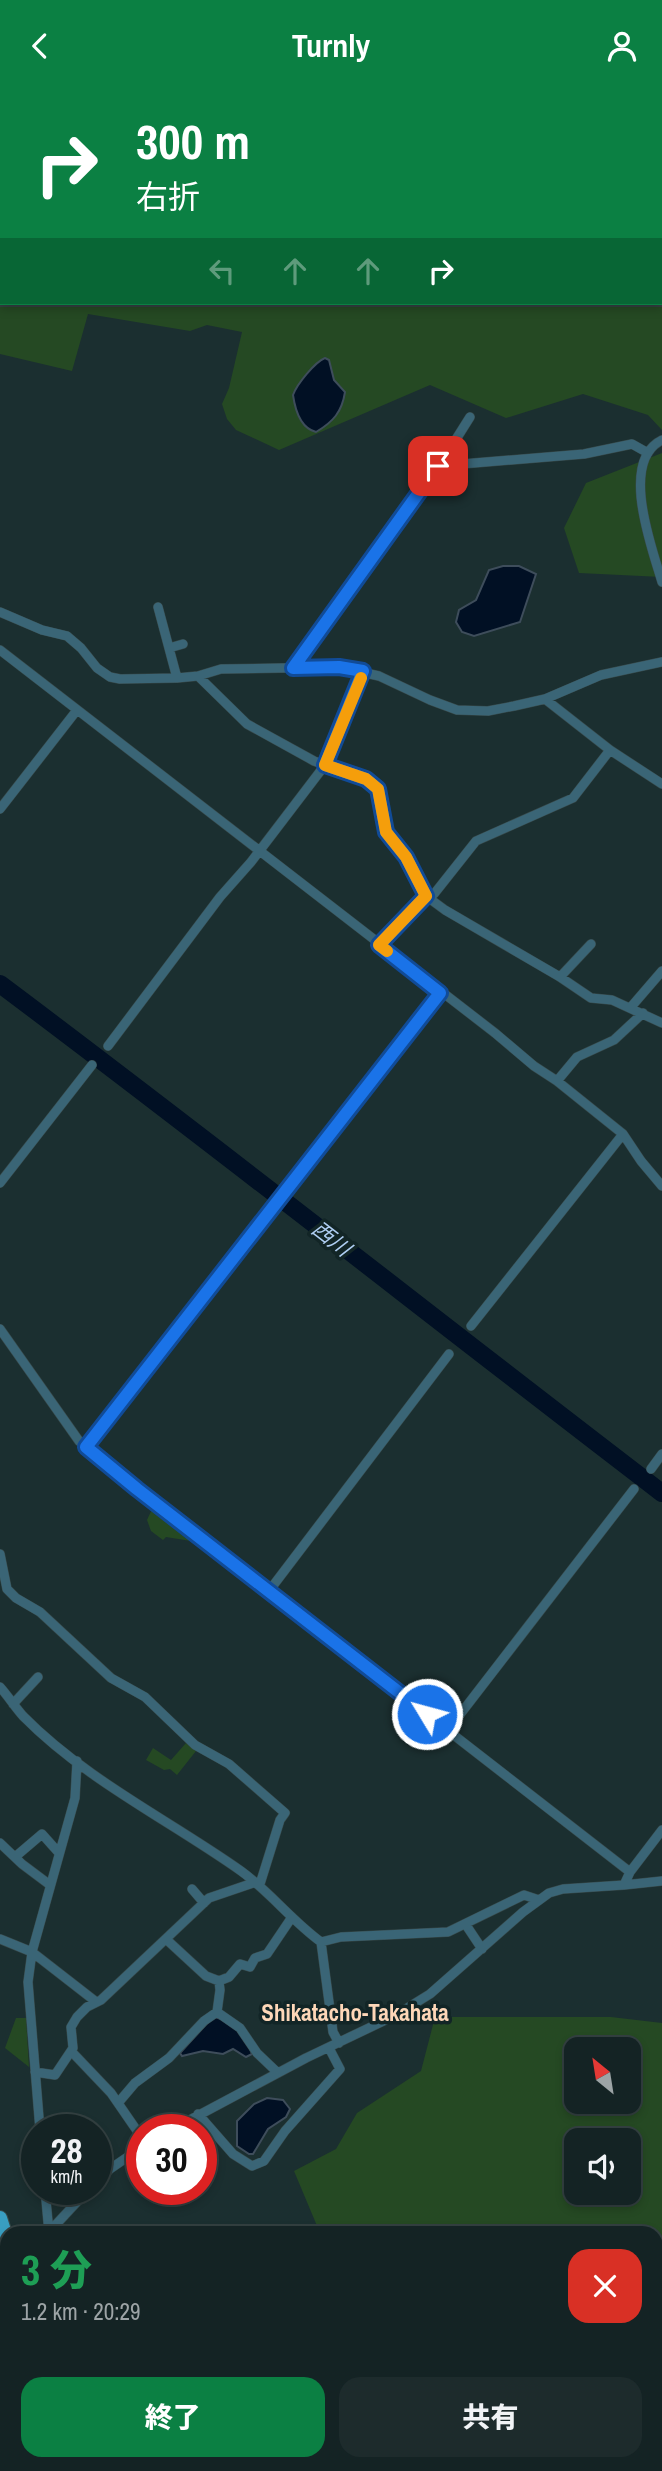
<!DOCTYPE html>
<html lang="ja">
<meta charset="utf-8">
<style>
body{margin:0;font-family:"Archivo Narrow","Noto Sans JP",sans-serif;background:#1d2b2c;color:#f1f3f6;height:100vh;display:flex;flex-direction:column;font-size:26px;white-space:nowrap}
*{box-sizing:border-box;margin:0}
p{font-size:23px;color:#9da4a6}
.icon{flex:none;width:38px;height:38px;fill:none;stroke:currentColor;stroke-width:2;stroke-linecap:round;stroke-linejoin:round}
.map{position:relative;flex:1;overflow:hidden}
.sheet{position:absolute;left:0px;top:2135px;width:663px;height:245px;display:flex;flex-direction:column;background:#142324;border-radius:21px 21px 0 0;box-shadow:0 4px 10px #0003,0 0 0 2px #334041}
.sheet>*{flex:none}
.top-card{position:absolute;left:0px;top:0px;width:663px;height:214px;box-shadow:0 4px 10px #0003,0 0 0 2px #334041;background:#0b8043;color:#fff;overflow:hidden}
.needle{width:46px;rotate:330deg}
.fabs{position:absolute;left:564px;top:1946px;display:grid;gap:14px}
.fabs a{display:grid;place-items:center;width:77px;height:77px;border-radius:14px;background:#142324;box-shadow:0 4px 10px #0003,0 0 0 2px #334041;font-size:35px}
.speed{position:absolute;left:21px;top:2023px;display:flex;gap:14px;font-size:35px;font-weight:700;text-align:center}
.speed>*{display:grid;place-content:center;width:91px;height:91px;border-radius:50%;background:#142324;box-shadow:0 4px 10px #0003,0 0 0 2px #334041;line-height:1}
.speed small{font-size:18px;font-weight:400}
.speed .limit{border:10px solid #d22;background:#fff;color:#111}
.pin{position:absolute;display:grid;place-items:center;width:60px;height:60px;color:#fff;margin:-30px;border-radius:14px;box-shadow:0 4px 10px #0006}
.me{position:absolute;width:77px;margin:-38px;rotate:307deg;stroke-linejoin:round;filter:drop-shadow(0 0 5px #0008)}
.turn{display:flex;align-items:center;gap:24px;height:147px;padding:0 21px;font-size:32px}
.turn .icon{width:91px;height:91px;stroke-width:2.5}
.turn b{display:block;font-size:49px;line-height:60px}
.lanes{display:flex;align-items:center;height:66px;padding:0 21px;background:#0003;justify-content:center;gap:35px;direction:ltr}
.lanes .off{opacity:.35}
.round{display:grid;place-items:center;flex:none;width:74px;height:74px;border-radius:21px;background:#1d2b2c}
.overview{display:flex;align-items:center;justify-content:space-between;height:119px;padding:0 21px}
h1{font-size:42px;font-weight:800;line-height:52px;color:#1e9e55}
.button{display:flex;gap:14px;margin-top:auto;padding:14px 21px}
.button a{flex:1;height:80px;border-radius:21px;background:#0b8043;color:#fff;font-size:28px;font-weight:800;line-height:80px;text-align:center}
.button a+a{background:#1d2b2c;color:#f1f3f6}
header{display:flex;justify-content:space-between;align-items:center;height:91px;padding:0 21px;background:#0b8043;color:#fff;font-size:32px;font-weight:800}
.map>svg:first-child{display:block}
.green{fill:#254923;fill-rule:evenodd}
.water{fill:#011024;stroke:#3e4d5b;stroke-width:2}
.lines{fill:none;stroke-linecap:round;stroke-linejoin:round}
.river{stroke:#011024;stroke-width:18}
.street-casing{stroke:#384a4b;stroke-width:10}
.primary-casing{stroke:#384a4b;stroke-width:16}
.street{stroke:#3a6576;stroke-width:9}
.primary{stroke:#399ec1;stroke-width:14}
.route-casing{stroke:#114b97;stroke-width:18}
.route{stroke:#1a73e8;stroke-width:12}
.slow{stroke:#f59e0b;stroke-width:12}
.labels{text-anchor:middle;stroke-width:7;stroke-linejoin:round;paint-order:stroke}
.water-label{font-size:21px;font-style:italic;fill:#afcef2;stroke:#122526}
.quarter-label{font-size:23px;font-weight:bold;fill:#fed7b8;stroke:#122526}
</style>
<header><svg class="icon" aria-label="back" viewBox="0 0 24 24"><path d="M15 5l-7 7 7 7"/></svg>Turnly<svg class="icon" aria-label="person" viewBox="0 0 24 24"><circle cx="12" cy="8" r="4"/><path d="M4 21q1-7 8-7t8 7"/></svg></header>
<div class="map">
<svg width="662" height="2380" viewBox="0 0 662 2380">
<rect width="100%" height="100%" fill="#1b2f30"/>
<path class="green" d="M0,0H662V339L648,324L583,303L506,327L430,294L279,359L236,339L227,328L222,313L229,297L242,241L207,234L190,240L88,223L72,280L0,263ZM2,2H662V212H2Z
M662,362V486L579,482L564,437L586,392Z
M153,1416V1417L197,1451L166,1446L163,1449L151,1440L147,1429Z
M186,1652L196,1660L177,1684L170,1678L164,1679L146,1669L153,1657L171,1669Z
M435,1926H611L662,1932V2380H372L376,2373H656V2142H320L294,2080L336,2058L357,2022L421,1980ZM576,1958H628V2011H576ZM576,2049H628V2102H576Z
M16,1927H26L29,1976L5,1957Z"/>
<path class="water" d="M325,267L329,269L334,289L345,301C342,321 333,331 316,341C300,337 295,318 293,304C297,293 315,271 325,267Z
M503,475H519L536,483L520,531L474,545L462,541L456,531L459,519L476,509L489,479Z
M215,1926C232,1930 247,1947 252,1963L246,1966L233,1958L223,1963L203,1960L182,1965L180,1962L210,1929Z
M267,2007L283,2009L290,2018L286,2026L268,2038L253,2063H249L237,2055V2030L254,2013Z
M465,2373H576L559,2380H464Z"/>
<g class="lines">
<path class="river" d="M0,893C223,1060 441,1233 662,1402"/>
<defs>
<path id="street" d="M662,349C619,370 652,457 662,491
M438,375L584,363L632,353L648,362
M158,516L177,587
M0,521L42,539L67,545L81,557L97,577L110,586L120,588L177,587L198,585L221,578L339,576L379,585L430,609L457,619L488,620L514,615L545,608L601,584L662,571
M169,557L183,553
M0,559L495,942L534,975L557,990L623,1043L641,1070L662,1095
M293,577L448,361L470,326
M198,585L247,633L314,670L372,691L378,699L385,741L406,766L426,805L445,819L560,886L591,907L612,909L662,932
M545,608L610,659L662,693
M0,718L77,619
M379,854L426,805L434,803L476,750L573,707L610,659
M560,886L591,853
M631,916L662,880
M108,955L220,806L251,771L325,674L363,580
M557,990L577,966L614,949L643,922
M0,1092L92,974
M471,1235L623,1043
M0,1238L79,1350L86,1356L137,1398L630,1781
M86,1356L441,902
M651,1378L662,1363
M0,1463L7,1498L16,1507L40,1521L111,1587L145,1606L195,1654L229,1673L285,1722L280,1729L260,1793
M269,1500L449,1263
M0,1596C8,1605 15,1616 23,1625C86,1689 169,1729 241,1780C270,1801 292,1830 321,1851L341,1846L448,1841L524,1804L539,1809
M13,1613L38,1586
M448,1639L634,1398
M0,1752L22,1773L50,1794
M15,1766L42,1743L59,1762
M624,1794L662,1790
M192,1798L204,1812
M466,1834L482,1858
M0,1848L32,1861L95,1910
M167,1849L206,1885L219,1890L229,1886L240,1873L250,1876L255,1867L267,1863L292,1826
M321,1851L333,1941L339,1952
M217,1921L220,1899L219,1890
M71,1960L111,2002L142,2047
M35,1981L55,1984L73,1957L71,1936L77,1926L87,1916L101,1909L209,1807L256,1791
M118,2012L135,1992L169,1967L204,1930L217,1921L240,1937L257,1962L278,1982
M198,2023L233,2063L252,2075L264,2070L285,2040L340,1978L329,1957
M40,2039L28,1891L32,1861L75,1707L77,1670
M171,2039L306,1967L396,1924L430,1903L523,1821L549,1802L563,1798L624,1794L630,1781L662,1739
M96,2091L110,2078L142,2056
M45,2098L49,2142
M48,2142L89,2098
M0,2188L7,2182"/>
<path id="primary" d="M0,2127L7,2149
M84,2373L88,2380"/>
</defs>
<use href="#street" class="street-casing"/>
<use href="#primary" class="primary-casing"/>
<use href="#street" class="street"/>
<use href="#primary" class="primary"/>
</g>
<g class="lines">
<defs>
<path id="route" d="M427,1623L137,1398L86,1356L440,902L379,854L426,805L406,766L386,741L378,698L366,688L325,674L363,580L339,576L293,577L438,375"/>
</defs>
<use href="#route" class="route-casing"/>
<use href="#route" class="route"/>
<path class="slow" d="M361,587L325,674L366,688L378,698L386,741L406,766L426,805L379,854L387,860"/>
</g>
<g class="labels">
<g class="water-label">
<text transform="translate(331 1148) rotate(38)" y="7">西川</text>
</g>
<g class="quarter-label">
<text x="355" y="1930">Shikatacho-Takahata</text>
</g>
</g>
</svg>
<div class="fabs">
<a><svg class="needle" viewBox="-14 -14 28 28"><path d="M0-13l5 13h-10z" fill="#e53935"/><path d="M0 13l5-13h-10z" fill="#9da4a6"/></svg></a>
<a><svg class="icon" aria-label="sound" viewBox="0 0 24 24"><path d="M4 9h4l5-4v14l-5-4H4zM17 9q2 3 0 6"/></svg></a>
</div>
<div class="speed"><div>28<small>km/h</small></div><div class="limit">30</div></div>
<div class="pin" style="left:438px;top:375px;background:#d93025"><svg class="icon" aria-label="arrive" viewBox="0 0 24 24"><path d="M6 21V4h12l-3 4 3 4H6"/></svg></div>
<svg class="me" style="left:427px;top:1623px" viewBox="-20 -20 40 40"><circle r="17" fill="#1a73e8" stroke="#fff" stroke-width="3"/><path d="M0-11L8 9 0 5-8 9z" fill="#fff"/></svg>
<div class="top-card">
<div class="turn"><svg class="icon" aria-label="right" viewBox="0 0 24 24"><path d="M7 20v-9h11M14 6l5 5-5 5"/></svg><div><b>300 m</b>右折</div></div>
<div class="lanes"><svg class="icon off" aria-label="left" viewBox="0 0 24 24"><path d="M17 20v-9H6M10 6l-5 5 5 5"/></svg><svg class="icon off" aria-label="ahead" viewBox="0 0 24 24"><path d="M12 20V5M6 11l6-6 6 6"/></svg><svg class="icon off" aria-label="ahead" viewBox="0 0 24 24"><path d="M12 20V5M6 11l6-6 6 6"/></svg><svg class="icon" aria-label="right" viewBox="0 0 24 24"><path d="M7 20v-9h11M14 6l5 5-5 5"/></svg></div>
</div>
<section class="sheet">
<div class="overview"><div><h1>3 分</h1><p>1.2 km · 20:29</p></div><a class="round" style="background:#d93025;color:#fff"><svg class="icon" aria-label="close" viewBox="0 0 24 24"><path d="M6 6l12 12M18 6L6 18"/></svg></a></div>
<div class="button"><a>終了</a><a>共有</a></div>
</section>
</div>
